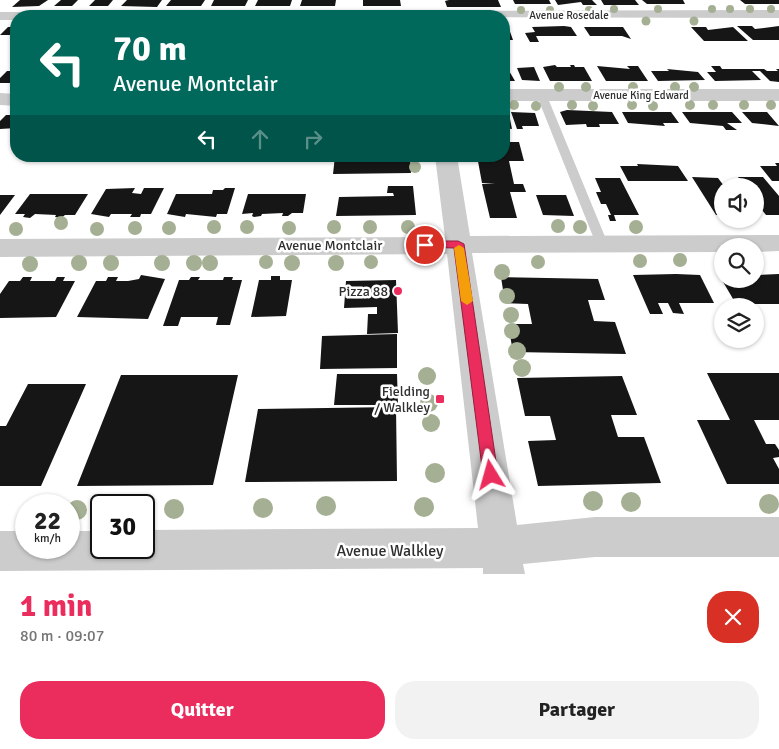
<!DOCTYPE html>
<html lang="fr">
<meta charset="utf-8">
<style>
body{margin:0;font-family:Signika,sans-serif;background:#f2f2f2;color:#222;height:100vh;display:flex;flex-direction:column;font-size:19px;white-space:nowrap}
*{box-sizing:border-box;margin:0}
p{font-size:16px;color:#767676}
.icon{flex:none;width:28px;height:28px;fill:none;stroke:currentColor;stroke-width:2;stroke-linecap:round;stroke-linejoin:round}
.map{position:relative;height:574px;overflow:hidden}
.details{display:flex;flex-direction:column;background:#fff;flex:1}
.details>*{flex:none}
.top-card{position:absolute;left:10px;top:10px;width:500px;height:152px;border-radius:20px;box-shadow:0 1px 4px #0004;background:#00695c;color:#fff;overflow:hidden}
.fabs{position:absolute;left:714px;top:178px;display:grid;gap:10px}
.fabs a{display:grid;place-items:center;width:50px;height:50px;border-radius:50%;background:#fff;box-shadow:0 1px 4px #0004;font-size:25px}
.speed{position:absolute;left:15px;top:494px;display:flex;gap:10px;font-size:25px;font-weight:700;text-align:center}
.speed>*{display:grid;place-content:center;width:65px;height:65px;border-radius:50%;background:#fff;box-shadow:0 1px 4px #0004;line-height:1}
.speed small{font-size:12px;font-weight:400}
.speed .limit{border:2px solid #111;border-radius:8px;background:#fff;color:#111}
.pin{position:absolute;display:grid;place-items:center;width:42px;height:42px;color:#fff;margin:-21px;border:2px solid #fff;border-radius:50%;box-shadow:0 1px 5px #0007}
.me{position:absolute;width:55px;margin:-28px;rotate:352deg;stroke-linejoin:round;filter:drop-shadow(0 0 4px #0008)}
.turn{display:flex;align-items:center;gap:18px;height:105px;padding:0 20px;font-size:22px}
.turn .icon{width:65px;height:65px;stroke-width:2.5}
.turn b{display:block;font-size:35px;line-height:42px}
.lanes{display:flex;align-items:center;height:48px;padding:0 20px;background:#0003;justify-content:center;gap:25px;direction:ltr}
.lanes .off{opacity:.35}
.round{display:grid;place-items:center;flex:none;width:52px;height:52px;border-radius:20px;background:#f2f2f2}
.summary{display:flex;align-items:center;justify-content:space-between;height:85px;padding:0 20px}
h1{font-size:30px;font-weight:800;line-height:38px;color:#ea2d5d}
.cta{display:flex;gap:10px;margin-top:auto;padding:10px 20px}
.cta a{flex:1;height:58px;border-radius:20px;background:#ea2d5d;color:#fff;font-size:20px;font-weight:800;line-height:58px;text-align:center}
.cta a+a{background:#f2f2f2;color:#222}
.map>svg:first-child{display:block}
.building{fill:#161616}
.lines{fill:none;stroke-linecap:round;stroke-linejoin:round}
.lane{fill:#ccc;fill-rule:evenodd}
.street{fill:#ccc;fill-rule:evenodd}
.tree{fill:#a5af93}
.route{fill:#ea2d5d;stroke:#981d3c}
.slow{fill:#f59e0b}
.poi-dot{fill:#ea2d5d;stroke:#fff;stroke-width:2}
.labels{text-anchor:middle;stroke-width:5;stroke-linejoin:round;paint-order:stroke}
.far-street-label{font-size:11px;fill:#2f2f2f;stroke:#fff}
.street-label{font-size:14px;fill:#2f2f2f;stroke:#fff}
.poi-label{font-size:14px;fill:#2f2f2f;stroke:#fff;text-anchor:end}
.near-street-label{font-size:16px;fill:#2f2f2f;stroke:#fff}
</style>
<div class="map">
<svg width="779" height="574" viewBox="0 0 779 574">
<rect width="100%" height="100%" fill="#fff"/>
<path class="building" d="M20,0H48L39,6L12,7Z
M61,0H78L72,6H54Z
M95,0H113L108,6H89Z
M127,0H162L157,7L121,6Z
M171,0H205L201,6H166Z
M214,0H248L245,6H211Z
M258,0H292L290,6H255Z
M302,0H336L335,6H300Z
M363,0H400L401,6H363Z
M449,0H498L501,7H447L445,1Z
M513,0H549L551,4H515Z
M555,0H592L597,5H583L581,2L558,5Z
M601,0H635L639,5H604Z
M642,0H683L685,4H647Z
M740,0H779V4H745Z
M504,26H508L513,40H504Z
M564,26L571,27L577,36H536L539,42H530L525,33L535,32L532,27Z
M737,26H752L755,29L779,26V40H753Z
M8,27H16V35H0Z
M584,27H623L631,39L622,36H590Z
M691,27H706L708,30L733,27L748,41H704Z
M555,65L557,67H571L570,65H574L575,67H584L592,81H550L543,67Z
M597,66L630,69L627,66H638L648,81H606Z
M711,66H720L722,69H764L767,71H778L776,69H779V82L770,81L760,71H752L761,80L715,81L707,72H716Z
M534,67L540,81L522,80L517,68Z
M504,69H508L515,81H504Z
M667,69L698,72L705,80L658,81L651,71H669Z
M7,71H16V77L10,83H0V78Z
M567,110L612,112L619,124H599L600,127H587L586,124L566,125L560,112Z
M511,112L535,113L539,126H522L523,129H517Z
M622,112H671L679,123H663L665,126L628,123Z
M682,112H732L742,123H727L737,130H726L723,126L690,123Z
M742,112H767L779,126L752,123Z
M504,114H509L512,129L504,128Z
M6,115H16V128L0,129V121Z
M504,142H519L524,161H509L514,184H523L526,192H510L517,218H490L482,184H495L482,183L477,156H504Z
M335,156H410L411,173L333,174Z
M775,163H779V181H772L760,166H777Z
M637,164L678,166L688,181H628L620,166H638Z
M692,177L718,178L724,186L722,215H716Z
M738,177H763L779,196V215H766L755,201V186H744Z
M595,178H620L639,215H614L616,221H610L608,215H611L606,204H601L596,192H601Z
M388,186H413L416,215L336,216L339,197L394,196L393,193H387Z
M135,188L132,193L141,194L144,188H164L151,214H141L140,217H130L132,214H111L109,217L91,214L106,189Z
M225,188H235L227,214H217L216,217L186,214L185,217L167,214L176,194H212L213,190H223Z
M30,194H88L75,215H65L61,218L55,217L56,215L35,214L30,218L23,217L25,214H15Z
M248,194H306L303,213H292L288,216H282L283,213L262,214L261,216L254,217L252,216L253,213L242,214Z
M0,195H15L0,215Z
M536,195H566L574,216L543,215Z
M676,274L700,275L714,303H679L684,314L673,313L668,303H658L663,314H650L633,275Z
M779,274V304H736L719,275H722V279H755V275Z
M141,275L165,279L148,319L77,317L96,281H106L108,277H118L116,281H128L139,279Z
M271,276H280V280H292L286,316L251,317L259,280H271Z
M23,277H32L30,281H55L57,277H65L63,281H75L56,317L0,318V294L9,281H20Z
M191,277H200L198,280H223L224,277H233L232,280H242L230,325H216L218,317H181L178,326H163L179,280H189Z
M501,277L598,279L605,300H588L594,321L615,322L626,354L513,352L508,324H532L528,304L505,303Z
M396,280L398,333L367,334L368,314H377V307L344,308L346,281Z
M397,334V368L320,369L322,336Z
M707,373H779V420H754L766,444H775L779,450V457L773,458L779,469V484H727L697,420H730Z
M337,374H397L398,405H334Z
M121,375H238L213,485L77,486Z
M622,376L637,415H611L618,437H644L661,483L538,486L528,441L556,440L550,416H525L517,378Z
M28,384H86L41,486H0V426H6Z
M396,407L397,481L245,482L258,409Z"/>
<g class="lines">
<path class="lane" d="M539,94L547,96L608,244L607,247H597L596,244L537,96Z"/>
<path class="street" d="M779,10V18L16,16V20H0V12Z
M504,89H779V101H504Z
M0,93L16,94V106L0,105Z
M435,156H457L470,236L779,235V251L755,252V246H722V252L472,253L517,525L595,517H779V557H595L523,564L525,574H483V568L0,571V531H26V548H69V531H101V548H144V530L478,528L447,254L0,257V239L445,237Z"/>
</g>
<g class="tree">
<circle cx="614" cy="9" r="4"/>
<circle cx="658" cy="9" r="4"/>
<circle cx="712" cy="9" r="4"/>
<circle cx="730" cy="9" r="4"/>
<circle cx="750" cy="9" r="4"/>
<circle cx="771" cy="9" r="4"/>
<circle cx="521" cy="10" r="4"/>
<circle cx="550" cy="10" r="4"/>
<circle cx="589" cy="10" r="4"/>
<circle cx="646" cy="21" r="4.5"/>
<circle cx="694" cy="21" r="4.5"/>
<circle cx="559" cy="87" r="5"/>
<circle cx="586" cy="87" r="5"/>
<circle cx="633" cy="87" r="5"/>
<circle cx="675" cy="87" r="5"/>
<circle cx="694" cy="87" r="5"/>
<circle cx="514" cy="105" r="5"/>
<circle cx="572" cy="105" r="5"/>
<circle cx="632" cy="105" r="5"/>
<circle cx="690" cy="105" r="5"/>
<circle cx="713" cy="105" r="5"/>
<circle cx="744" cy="105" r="5"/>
<circle cx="771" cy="105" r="5"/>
<circle cx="536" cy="106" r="5"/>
<circle cx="593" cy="106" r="5"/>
<circle cx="653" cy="106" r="5"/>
<circle cx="415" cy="167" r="6"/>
<circle cx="61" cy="223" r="7"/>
<circle cx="558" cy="226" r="7"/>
<circle cx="214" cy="227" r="7"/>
<circle cx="247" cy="227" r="7"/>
<circle cx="334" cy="227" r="7"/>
<circle cx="370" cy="227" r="7"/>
<circle cx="408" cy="227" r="7"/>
<circle cx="580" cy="227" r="7"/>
<circle cx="636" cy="227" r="7"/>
<circle cx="135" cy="228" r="7"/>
<circle cx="169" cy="228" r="7"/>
<circle cx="289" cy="228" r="7"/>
<circle cx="16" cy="229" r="7"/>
<circle cx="97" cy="229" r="7"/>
<circle cx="680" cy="260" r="7"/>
<circle cx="640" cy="261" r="7"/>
<circle cx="266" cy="262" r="7"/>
<circle cx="371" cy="262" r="7"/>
<circle cx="538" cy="262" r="7"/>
<circle cx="79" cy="263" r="8"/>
<circle cx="111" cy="263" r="8"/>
<circle cx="162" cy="263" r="8"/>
<circle cx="194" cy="263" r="8"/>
<circle cx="210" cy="263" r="8"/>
<circle cx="292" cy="263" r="8"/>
<circle cx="336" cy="263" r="8"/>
<circle cx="30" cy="264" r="8"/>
<circle cx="502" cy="272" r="8"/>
<circle cx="507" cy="296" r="8"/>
<circle cx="511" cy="315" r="8"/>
<circle cx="512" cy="331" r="8"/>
<circle cx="517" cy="351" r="9"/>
<circle cx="522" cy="368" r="9"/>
<circle cx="427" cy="376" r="9"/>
<circle cx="429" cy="403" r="9"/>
<circle cx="431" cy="423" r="9"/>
<circle cx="435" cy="473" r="10"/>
<circle cx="593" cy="501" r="10"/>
<circle cx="631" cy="502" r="10"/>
<circle cx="769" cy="504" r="10"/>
<circle cx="326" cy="506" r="10"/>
<circle cx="424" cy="507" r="10"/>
<circle cx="263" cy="508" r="10"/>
<circle cx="174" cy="509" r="10"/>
<circle cx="77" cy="510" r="10"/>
</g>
<path class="route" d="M425,241H458L464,244L498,475L496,480L491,482L485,480L483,475L454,248L421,247L420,245Z"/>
<path class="slow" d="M459,245L464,248L473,301L467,305L461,301L454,248Z"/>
<g class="poi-dot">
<circle cx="398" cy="291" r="5"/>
<rect x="435" y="394" width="10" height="10" rx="2.5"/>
</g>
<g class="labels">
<g class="far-street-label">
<text x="569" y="19">Avenue Rosedale</text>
<text x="641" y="99">Avenue King Edward</text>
</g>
<g class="street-label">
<text x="330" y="250">Avenue Montclair</text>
</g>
<g class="poi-label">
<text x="388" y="296">Pizza 88</text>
<text x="430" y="396">Fielding<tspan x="430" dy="16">/ Walkley</tspan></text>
</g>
<g class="near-street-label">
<text x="390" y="556">Avenue Walkley</text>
</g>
</g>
</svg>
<div class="fabs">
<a><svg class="icon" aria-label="sound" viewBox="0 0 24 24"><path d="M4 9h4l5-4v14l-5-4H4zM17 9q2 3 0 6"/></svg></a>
<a><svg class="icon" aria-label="search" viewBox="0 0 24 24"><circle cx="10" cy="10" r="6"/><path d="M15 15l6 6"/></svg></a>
<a><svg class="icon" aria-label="layers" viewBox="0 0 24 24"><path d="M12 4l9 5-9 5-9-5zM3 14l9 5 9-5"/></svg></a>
</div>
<div class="speed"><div>22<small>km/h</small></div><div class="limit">30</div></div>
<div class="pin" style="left:425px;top:245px;background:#d93025"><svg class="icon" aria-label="arrive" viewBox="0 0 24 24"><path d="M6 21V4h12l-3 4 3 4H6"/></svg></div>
<svg class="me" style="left:491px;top:475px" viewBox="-20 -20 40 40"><path d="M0-17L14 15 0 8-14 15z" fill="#ea2d5d" stroke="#fff" stroke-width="4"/></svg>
<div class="top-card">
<div class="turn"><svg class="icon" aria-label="left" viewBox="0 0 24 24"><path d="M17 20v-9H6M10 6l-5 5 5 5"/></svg><div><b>70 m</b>Avenue Montclair</div></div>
<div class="lanes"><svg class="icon" aria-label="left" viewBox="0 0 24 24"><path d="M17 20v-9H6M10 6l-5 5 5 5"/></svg><svg class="icon off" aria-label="ahead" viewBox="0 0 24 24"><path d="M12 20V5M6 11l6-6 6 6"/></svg><svg class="icon off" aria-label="right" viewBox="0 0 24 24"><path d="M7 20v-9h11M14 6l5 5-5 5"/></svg></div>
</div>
</div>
<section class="details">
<div class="summary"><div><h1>1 min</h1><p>80 m · 09:07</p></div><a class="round" style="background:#d93025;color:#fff"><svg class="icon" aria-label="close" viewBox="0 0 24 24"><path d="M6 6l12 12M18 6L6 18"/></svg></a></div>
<div class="cta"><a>Quitter</a><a>Partager</a></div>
</section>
